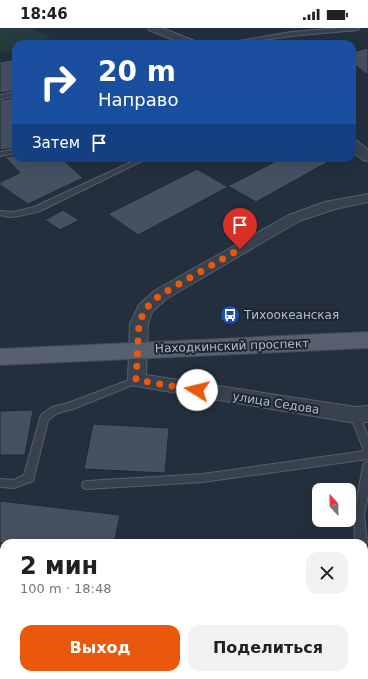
<!DOCTYPE html>
<html lang="ru">
<meta charset="utf-8">
<style>
body{margin:0;font-family:"DejaVu Sans",sans-serif;background:#f2f2f2;color:#202124;height:100vh;display:flex;flex-direction:column;font-size:15px;white-space:nowrap}
*{box-sizing:border-box;margin:0}
p{font-size:13px;color:#757577}
.icon{flex:none;width:22px;height:22px;fill:none;stroke:currentColor;stroke-width:2;stroke-linecap:round;stroke-linejoin:round}
.map{position:relative;flex:1;overflow:hidden}
.sheet{position:absolute;left:0px;top:511px;width:368px;height:140px;display:flex;flex-direction:column;background:#fff;border-radius:12px 12px 0 0;box-shadow:0 4px 16px #0002}
.sheet>*{flex:none}
.top-card{position:absolute;left:12px;top:12px;width:344px;height:122px;border-radius:12px;box-shadow:0 4px 16px #0002;background:#1a4fa0;color:#fff;overflow:hidden}
.needle{width:26px;rotate:338deg}
.fabs{position:absolute;left:312px;top:455px;display:grid;gap:8px}
.fabs a{display:grid;place-items:center;width:44px;height:44px;border-radius:8px;background:#fff;box-shadow:0 4px 16px #0002;font-size:20px}
.pin{position:absolute;display:grid;place-items:center;width:34px;height:34px;color:#fff;margin:-41px -17px;border-radius:50% 50% 50% 0;rotate:-45deg;box-shadow:0 0 4px #0007}
.pin .icon{rotate:45deg}
.me{position:absolute;width:44px;margin:-22px;rotate:279deg;stroke-linejoin:round;filter:drop-shadow(0 0 3px #0008)}
.turn{display:flex;align-items:center;gap:14px;height:84px;padding:0 20px;font-size:18px}
.turn .icon{width:52px;height:52px;stroke-width:2.5}
.turn b{display:block;font-size:28px;line-height:34px}
.then{display:flex;align-items:center;height:38px;padding:0 20px;background:#0003;gap:8px;font-size:15px}
.round{display:grid;place-items:center;flex:none;width:42px;height:42px;border-radius:12px;background:#f2f2f2}
.head{display:flex;align-items:center;justify-content:space-between;height:68px;padding:0 20px}
h1{font-size:24px;font-weight:700;line-height:30px}
.action{display:flex;gap:8px;margin-top:auto;padding:8px 20px}
.action a{flex:1;height:46px;border-radius:12px;background:#ea580c;color:#fff;font-size:16px;font-weight:700;line-height:46px;text-align:center}
.action a+a{background:#f2f2f2;color:#202124}
.status{display:flex;justify-content:space-between;align-items:center;height:28px;padding:0 20px;background:#fff;direction:ltr}
.status svg{height:11px;fill:currentColor}
.map>svg:first-child{display:block}
.green{fill:#263c3f}
.building{fill:#455162;stroke:#1f2835}
.lines{fill:none;stroke-linecap:round;stroke-linejoin:round}
.service-casing{stroke:#565f6c;stroke-width:2}
.minor-casing{stroke:#565f6c;stroke-width:2}
.primary-casing{stroke:#414a57;stroke-width:2}
.service{fill:#38414e;fill-rule:evenodd}
.minor{fill:#38414e;fill-rule:evenodd}
.primary{fill:#56606e;fill-rule:evenodd}
.route{stroke:#ea580c;stroke-width:7;stroke-dasharray:0 12.6}
.labels{text-anchor:middle;stroke-width:4;stroke-linejoin:round;paint-order:stroke}
.poi-label{font-size:12px;fill:#b4bcc9;stroke:#1d2633;text-anchor:start}
.street-label{font-size:12px;fill:#b4bcc9;stroke:#1d2633}
</style>
<div class="status"><b>18:46</b><svg viewBox="0 0 49 12"><path d="M0 12V9h3v3zM5 12V6h3v6zM10 12V3h3v9zM15 12V0h3v12zM26 1h20v11H26zM47 4h2v5h-2z"/></svg></div>
<div class="map">
<svg width="368" height="651" viewBox="0 0 368 651">
<rect width="100%" height="100%" fill="#242f3e"/>
<path class="green" d="M0,0H29L51,9L42,16H16V22L0,25Z"/>
<path class="building" d="M368,20V47L352,35V24Z
M16,31V63L0,65V34Z
M16,70V120L0,122V72Z
M16,127V130H61L83,150L28,176L0,157V154L20,145L5,129Z
M282,130H335L256,174L228,158Z
M197,141L228,159L138,207L108,186Z
M63,182L79,192L60,202L45,192Z
M33,382L25,427H0V383Z
M93,396L169,400L165,445L84,441Z
M0,473L120,487L114,515H0Z"/>
<g class="lines">
<defs>
<path id="service" d="M340,0H360L357,2L291,8L235,16L228,15L291,4Z
M16,64V68L0,71V67Z
M16,121V125L0,128V124Z
M140,130H148L40,183L19,188L9,189L0,187V183L14,184L34,179Z
M137,349L140,350L142,352L140,354L73,381L58,385L48,392L33,453L14,460L0,459V451L14,452L24,447L41,387L52,379L68,375Z
M355,383L358,384L360,387L368,409V431L203,454L87,461L83,460L82,457L83,454L87,453L203,446L364,423L350,387L352,384Z
M368,434V467L364,487L367,515L364,519L368,520V541L364,542V515H355L354,487L363,438L364,435Z
M0,537L4,538V548L0,547Z"/>
<path id="minor" d="M148,0H162L197,14L198,16H184L149,2Z
M352,112L357,113L368,122V133L363,132L352,123Z
M368,166V174L335,181L299,193L166,271L152,284L148,296L146,347L355,379L368,378V394L355,395L130,357L128,352L130,296L139,277L154,263L289,187L325,174Z"/>
<path id="primary" d="M368,304V320L0,337V321Z"/>
</defs>
<use href="#service" class="service-casing"/>
<use href="#minor" class="minor-casing"/>
<use href="#primary" class="primary-casing"/>
<use href="#service" class="service"/>
<use href="#minor" class="minor"/>
<use href="#primary" class="primary"/>
</g>
<g class="lines">
<path class="route" d="M197,362L136,352L139,296L145,281L160,267L240,221"/>
</g>
<defs>
<symbol id="bus-disc" viewBox="-11 -11 22 22"><circle r="9.5" fill="#1a4fb4" stroke="#1d2633"/><path d="M-5-6H5V4H4V6H2V4H-2V6H-4V4H-5ZM-3.5-4V0h7V-4ZM-3.5 1.2v1.5H-2V1.2ZM2 1.2v1.5H3.5V1.2Z" fill="#fff"/></symbol>
</defs>
<g fill-rule="evenodd">
<use href="#bus-disc" x="219" y="276" width="22" height="22"/>
</g>
<g class="labels">
<g class="poi-label">
<text x="244" y="291">Тихоокеанская</text>
</g>
<g class="street-label">
<text transform="translate(232 318) rotate(-2)" y="4">Находкинский проспект</text>
<text transform="translate(276 375) rotate(9)" y="4">улица Седова</text>
</g>
</g>
</svg>
<div class="fabs">
<a><svg class="needle" viewBox="-14 -14 28 28"><path d="M0-13l5 13h-10z" fill="#e53935"/><path d="M0 13l5-13h-10z" fill="#757577"/></svg></a>
</div>
<div class="pin" style="left:240px;top:221px;background:#d93025"><svg class="icon" aria-label="arrive" viewBox="0 0 24 24"><path d="M6 21V4h12l-3 4 3 4H6"/></svg></div>
<svg class="me" style="left:197px;top:362px" viewBox="-20 -20 40 40"><circle r="19" fill="#fff"/><path d="M0-13L10 11 0 6-10 11z" fill="#ea580c"/></svg>
<div class="top-card">
<div class="turn"><svg class="icon" aria-label="right" viewBox="0 0 24 24"><path d="M7 20v-9h11M14 6l5 5-5 5"/></svg><div><b>20 m</b>Направо</div></div>
<div class="then">Затем<svg class="icon" aria-label="arrive" viewBox="0 0 24 24"><path d="M6 21V4h12l-3 4 3 4H6"/></svg></div>
</div>
<section class="sheet">
<div class="head"><div><h1>2 мин</h1><p>100 m · 18:48</p></div><a class="round"><svg class="icon" aria-label="close" viewBox="0 0 24 24"><path d="M6 6l12 12M18 6L6 18"/></svg></a></div>
<div class="action"><a>Выход</a><a>Поделиться</a></div>
</section>
</div>
